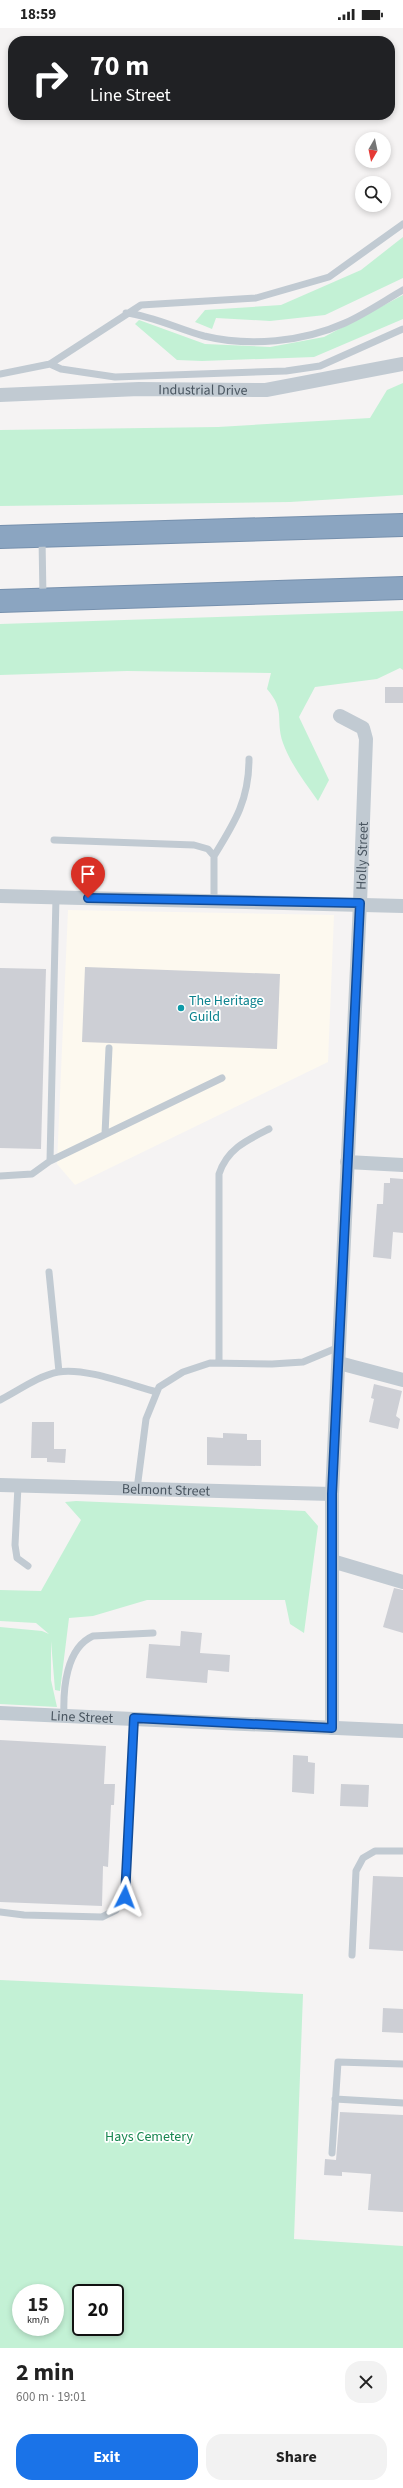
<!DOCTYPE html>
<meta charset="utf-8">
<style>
body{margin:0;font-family:"Source Sans 3",sans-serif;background:#f2f2f2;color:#222;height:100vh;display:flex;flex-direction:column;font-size:15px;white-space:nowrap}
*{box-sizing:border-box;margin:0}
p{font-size:13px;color:#767676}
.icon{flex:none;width:22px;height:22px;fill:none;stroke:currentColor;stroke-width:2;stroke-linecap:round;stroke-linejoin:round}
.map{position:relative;height:2320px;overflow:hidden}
.panel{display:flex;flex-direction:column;background:#fff;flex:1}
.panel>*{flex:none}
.guide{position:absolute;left:8px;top:8px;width:387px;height:84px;border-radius:16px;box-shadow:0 2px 6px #0003;background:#202124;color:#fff;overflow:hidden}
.needle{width:26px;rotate:189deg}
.controls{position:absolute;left:355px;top:104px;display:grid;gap:8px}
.controls a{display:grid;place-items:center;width:36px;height:36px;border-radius:50%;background:#fff;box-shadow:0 2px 6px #0003;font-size:20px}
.speed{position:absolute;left:12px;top:2256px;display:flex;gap:8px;font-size:20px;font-weight:700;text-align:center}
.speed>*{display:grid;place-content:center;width:52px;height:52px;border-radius:50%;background:#fff;box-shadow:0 2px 6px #0003;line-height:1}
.speed small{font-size:10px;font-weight:400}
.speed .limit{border:2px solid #111;border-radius:6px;background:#fff;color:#111}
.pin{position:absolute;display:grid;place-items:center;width:34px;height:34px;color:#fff;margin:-41px -17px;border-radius:50% 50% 50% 0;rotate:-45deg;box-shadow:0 0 4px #0007}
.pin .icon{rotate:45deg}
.me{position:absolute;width:44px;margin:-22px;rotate:3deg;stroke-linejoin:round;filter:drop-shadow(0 0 3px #0008)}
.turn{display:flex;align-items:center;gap:14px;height:84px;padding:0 16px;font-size:18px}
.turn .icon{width:52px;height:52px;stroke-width:2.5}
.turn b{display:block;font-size:28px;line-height:34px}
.round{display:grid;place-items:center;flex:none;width:42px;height:42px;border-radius:16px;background:#f2f2f2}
.summary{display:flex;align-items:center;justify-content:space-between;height:68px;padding:0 16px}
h1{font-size:24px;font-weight:700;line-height:30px}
.button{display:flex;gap:8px;margin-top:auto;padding:8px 16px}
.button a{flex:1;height:46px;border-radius:16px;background:#1a73e8;color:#fff;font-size:16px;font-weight:700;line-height:46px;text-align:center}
.button a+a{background:#f2f2f2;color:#222}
.status{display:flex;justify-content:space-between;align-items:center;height:28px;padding:0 20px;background:#fff;direction:ltr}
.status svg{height:11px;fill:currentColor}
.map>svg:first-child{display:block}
.commercial{fill:#fdf9ef}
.green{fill:#c3f1d5;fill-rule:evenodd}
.building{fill:#cdcfd5}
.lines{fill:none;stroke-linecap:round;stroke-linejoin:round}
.highway-casing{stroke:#7690ad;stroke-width:24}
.lane{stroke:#c1cad2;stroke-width:7}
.street{stroke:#c1cad2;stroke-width:14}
.highway{stroke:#8ba5c1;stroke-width:22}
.route-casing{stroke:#114b97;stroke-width:10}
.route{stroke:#1a73e8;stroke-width:7}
.culture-dot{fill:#0f9aa8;stroke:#fff;stroke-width:1.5}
.labels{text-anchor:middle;stroke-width:3.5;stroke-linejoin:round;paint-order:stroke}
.street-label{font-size:14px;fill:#4a5661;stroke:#fff}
.culture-label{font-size:14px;fill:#0d838f;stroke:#fff;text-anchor:start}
.park-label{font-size:14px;fill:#17864f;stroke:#fff}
</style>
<div class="status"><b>18:59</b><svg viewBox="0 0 49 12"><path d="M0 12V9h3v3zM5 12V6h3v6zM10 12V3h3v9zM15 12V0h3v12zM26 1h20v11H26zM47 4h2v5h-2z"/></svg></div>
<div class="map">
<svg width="403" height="2320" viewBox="0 0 403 2320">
<rect width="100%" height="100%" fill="#f5f3f3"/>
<path class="commercial" d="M68,882L334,887L328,1034L75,1157L57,1136Z"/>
<path class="green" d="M403,209V250L325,287L270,293L216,290L212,301L195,294L205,282L281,277L361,242Z
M403,267V291L314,329L202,333L177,332L135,296L139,292L205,316L270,319L324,309Z
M403,355V467L290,474L0,478V402L218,399L370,390L387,362Z
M403,583V642L400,640L377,651L315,659L299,689L329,752L318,773C305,754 291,737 283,715C275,691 286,683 267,661L271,645L127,643L0,647V596Z
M76,1473L305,1483L318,1498L304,1605L290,1596L285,1572H147L93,1588L69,1590L60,1663L55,1662L51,1613V1652L57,1679L0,1676V1599L42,1603L49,1606L36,1595L0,1593V1562L41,1563L81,1492L65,1474Z
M0,1952L303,1966L294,2211L403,2218V2320H0ZM21,2265H55V2299H21ZM81,2265H115V2299H81Z"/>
<path class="building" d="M385,659H403V675H385Z
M85,939L280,946L277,1021L82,1014Z
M0,940L46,941L41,1121L0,1120Z
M390,1150L403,1151V1205L393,1204L391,1231L373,1229L377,1176H383L384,1155H390Z
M374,1356L402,1363L396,1388L400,1391L398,1401L369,1394L374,1371L371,1370Z
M32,1394H54V1421H66L65,1435L47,1434V1430H31Z
M223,1405L247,1406V1412H261V1438L207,1437V1409L223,1410Z
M394,1560L403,1562V1605L383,1599Z
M181,1603L202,1605L200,1625L230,1627L229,1644L208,1642L207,1655L146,1650L149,1616L180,1618Z
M0,1712L106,1718L104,1756H115L114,1777H111L108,1839L103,1838L102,1878L0,1874Z
M293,1727L308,1728V1734L315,1735L314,1766L292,1764Z
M341,1756L369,1757L368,1779L340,1778Z
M373,1848L403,1849V1923L369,1921Z
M383,1980L403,1981V2005L382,2004Z
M340,2084L403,2087V2184L368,2182L371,2146L342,2144V2148L324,2147L325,2131L336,2132Z"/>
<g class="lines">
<defs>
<path id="highway" d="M0,509L403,497
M0,573L403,560"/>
</defs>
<use href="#highway" class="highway-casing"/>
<path class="lane" d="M126,285C153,288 178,301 204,308C249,319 303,314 345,295C365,286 384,273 403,262
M50,336L61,341L115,349L286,343L320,338L403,301
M0,346L50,336L141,277L256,270L329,249L403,196
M42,510L43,570
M54,812L194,817L208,821L214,828V872
M214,828C235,794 249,772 249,731
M56,869L50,1133L222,1050
M105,1106L109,1020
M0,1148L32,1146L50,1133
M49,1244L59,1344
M219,1335V1146C227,1121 247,1112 269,1101
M0,1372C18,1363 38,1348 58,1344C85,1339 130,1357 157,1364
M18,1458L15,1517L17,1530L28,1538
M137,1461L146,1391L159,1359L183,1344L210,1335L272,1336L303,1334L339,1319
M64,1687C63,1661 66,1620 93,1608L153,1605
M0,1884L24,1887L102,1889L116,1882L125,1869L134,1690
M352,1927L356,1843L363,1830L375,1823H403
M335,2071L403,2075
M332,2125L338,2034L403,2036"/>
<g class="street">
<path id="s1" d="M0,367L139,361L266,362L403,336"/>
<path d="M0,868L403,878"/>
<path d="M347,1134L403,1137"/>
<path d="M339,1335L403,1352"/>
<path id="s2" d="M0,1457L332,1466"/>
<path d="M332,1533L403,1554"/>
<path id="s3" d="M0,1685L403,1703"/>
<path id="s4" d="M332,1700V1466L360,875L366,711L363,700L340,688"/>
</g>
<use href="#highway" class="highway"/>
</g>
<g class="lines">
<defs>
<path id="route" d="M88,870L360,875L332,1466V1700L134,1690L125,1869"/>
</defs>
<use href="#route" class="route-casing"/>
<use href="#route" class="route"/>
</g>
<circle class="culture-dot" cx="181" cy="980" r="4"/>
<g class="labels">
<g class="street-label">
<text dy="5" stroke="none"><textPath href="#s1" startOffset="203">Industrial Drive</textPath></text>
<text dy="5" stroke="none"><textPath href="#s4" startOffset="873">Holly Street</textPath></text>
<text dy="5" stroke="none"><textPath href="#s2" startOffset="166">Belmont Street</textPath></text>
<text dy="5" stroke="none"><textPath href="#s3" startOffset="82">Line Street</textPath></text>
</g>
<g class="culture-label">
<text x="189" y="977">The Heritage<tspan x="189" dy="16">Guild</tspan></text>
</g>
<g class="park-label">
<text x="149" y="2113">Hays Cemetery</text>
</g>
</g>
</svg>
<div class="controls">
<a><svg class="needle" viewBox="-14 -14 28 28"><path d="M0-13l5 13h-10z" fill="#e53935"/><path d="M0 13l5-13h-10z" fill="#767676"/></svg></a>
<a><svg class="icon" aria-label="search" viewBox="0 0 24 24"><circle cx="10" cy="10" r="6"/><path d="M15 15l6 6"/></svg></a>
</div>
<div class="speed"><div>15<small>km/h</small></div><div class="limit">20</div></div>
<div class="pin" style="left:88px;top:870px;background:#d93025"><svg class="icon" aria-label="arrive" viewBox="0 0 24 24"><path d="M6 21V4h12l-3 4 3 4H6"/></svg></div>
<svg class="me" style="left:125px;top:1869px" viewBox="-20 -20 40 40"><path d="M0-17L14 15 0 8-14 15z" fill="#1a73e8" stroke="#fff" stroke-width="4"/></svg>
<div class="guide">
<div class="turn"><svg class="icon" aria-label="right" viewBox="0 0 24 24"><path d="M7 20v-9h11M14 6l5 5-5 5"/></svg><div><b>70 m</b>Line Street</div></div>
</div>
</div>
<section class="panel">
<div class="summary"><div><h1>2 min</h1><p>600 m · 19:01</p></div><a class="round"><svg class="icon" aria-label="close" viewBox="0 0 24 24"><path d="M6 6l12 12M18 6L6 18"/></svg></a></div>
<div class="button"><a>Exit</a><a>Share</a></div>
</section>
